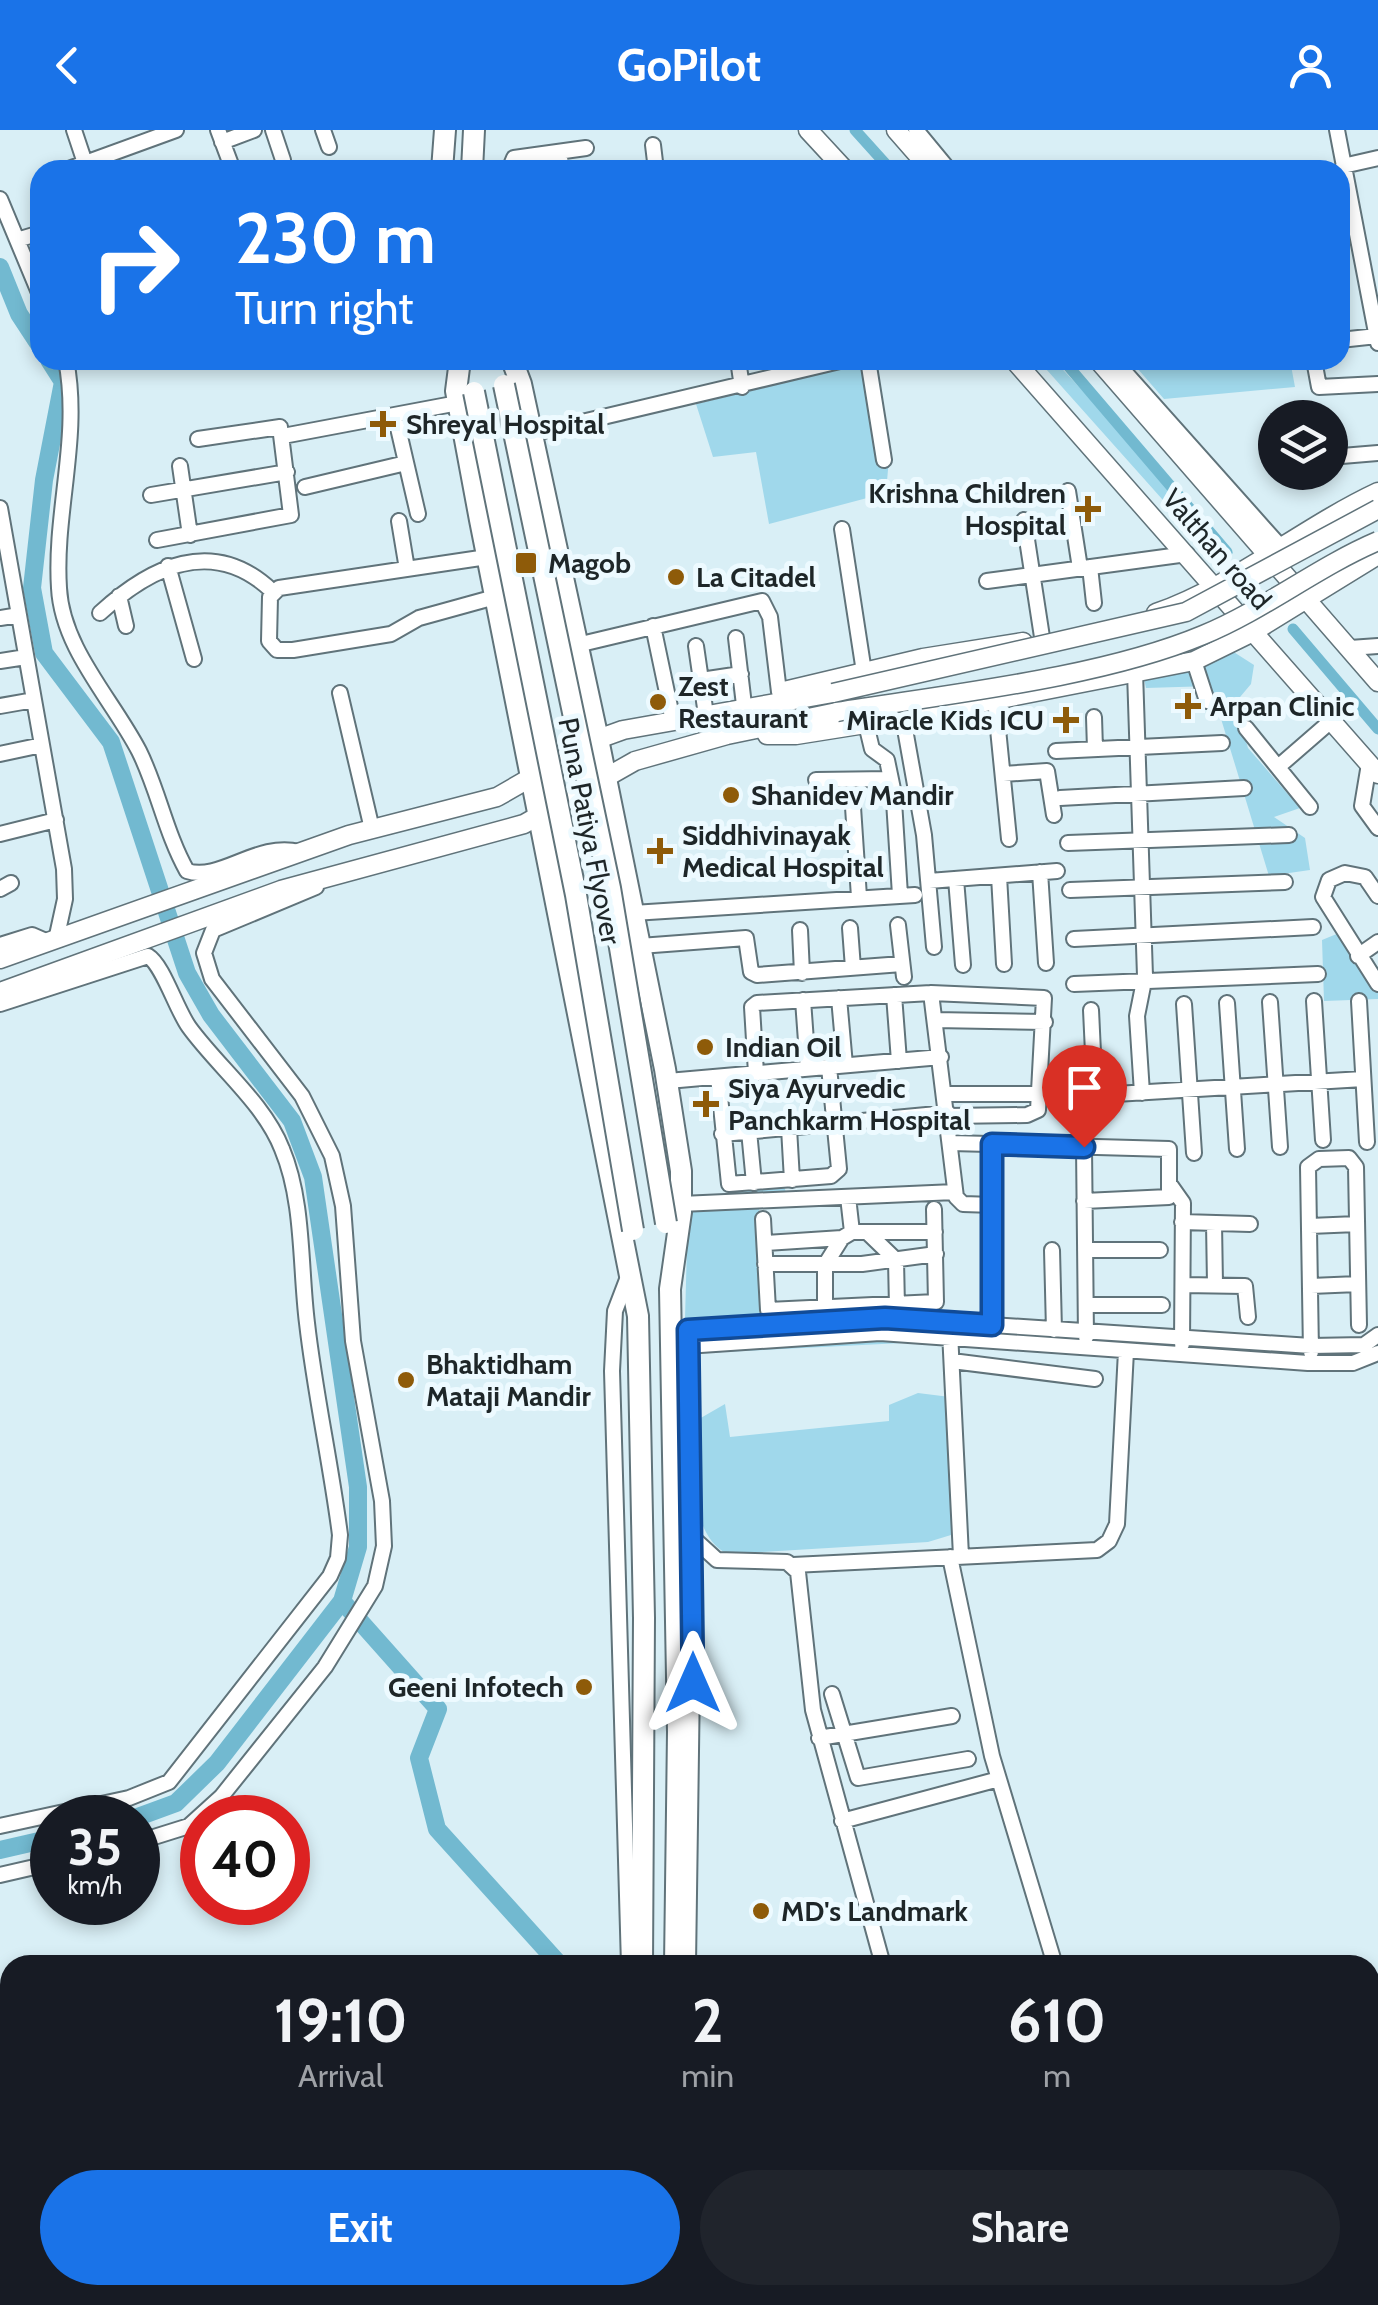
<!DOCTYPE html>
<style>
body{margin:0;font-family:Cabin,sans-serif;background:#20242c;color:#f1f3f6;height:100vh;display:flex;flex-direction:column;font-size:38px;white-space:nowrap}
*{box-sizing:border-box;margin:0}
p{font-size:32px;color:#9ea1a6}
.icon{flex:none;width:55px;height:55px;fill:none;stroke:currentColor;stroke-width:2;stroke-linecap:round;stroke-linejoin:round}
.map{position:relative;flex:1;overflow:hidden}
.side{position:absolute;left:0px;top:1825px;width:1380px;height:350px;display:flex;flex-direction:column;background:#171b24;border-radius:30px 30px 0 0;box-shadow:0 5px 15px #0003}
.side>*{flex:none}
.guide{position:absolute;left:30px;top:30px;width:1320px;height:210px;border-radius:30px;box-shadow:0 5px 15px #0003;background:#1a73e8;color:#fff;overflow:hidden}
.buttons{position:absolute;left:1258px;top:270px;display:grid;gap:20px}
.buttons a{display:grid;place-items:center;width:90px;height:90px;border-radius:50%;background:#171b24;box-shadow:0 5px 15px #0003;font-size:50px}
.speed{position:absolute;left:30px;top:1665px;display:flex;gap:20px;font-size:50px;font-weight:700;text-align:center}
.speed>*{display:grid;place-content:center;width:130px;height:130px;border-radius:50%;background:#171b24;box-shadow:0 5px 15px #0003;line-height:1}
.speed small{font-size:25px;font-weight:400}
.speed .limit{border:15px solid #d22;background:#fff;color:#111}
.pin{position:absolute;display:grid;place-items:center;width:85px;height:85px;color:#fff;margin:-102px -42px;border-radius:50% 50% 50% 0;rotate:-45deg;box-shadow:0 0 10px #0007}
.pin .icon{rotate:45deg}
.me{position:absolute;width:110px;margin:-55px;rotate:0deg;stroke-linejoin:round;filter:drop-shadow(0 0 8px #0008)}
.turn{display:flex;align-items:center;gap:35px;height:210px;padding:0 40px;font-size:45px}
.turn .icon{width:130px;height:130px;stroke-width:2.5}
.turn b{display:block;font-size:70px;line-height:85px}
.eta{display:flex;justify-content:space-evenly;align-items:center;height:170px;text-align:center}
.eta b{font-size:60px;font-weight:700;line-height:70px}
.action{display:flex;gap:20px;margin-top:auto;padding:20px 40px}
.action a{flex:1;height:115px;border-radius:60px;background:#1a73e8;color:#fff;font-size:40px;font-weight:700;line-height:115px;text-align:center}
.action a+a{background:#20242c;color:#f1f3f6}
header{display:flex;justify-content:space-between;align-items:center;height:130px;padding:0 40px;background:#1a73e8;color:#fff;font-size:45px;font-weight:700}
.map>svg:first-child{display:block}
.green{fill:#a0d8eb}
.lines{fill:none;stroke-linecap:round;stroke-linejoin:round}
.canal{stroke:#72b9d0;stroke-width:11}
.river{stroke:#72b9d0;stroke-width:18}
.minor-casing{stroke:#60737a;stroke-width:18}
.major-casing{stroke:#60737a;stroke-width:21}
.highway-casing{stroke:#60737a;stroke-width:24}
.minor{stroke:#fff;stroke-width:14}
.major{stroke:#fff;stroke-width:18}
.highway{stroke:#fff;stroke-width:20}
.major-bridge-casing{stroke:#60737a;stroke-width:21;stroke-linecap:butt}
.highway-bridge-casing{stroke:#60737a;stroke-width:24;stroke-linecap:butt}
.major-bridge{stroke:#fff;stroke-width:18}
.highway-bridge{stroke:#fff;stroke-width:20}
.route-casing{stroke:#114b97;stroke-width:25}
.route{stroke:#1a73e8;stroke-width:18}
.poi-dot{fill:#8e5b09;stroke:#edfaff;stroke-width:4}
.labels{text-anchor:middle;stroke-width:10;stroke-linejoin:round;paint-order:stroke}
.poi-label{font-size:28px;font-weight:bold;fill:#1e2628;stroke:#edfaff;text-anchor:start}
.street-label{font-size:28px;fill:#1e2628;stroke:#edfaff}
</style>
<header><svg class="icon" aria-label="back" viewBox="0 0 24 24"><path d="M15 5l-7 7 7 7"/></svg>GoPilot<svg class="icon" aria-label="person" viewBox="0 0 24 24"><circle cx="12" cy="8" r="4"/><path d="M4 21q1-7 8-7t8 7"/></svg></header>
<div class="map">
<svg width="1378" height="2175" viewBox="0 0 1378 2175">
<rect width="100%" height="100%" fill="#d9eff6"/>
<path class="green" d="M877,230L889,328L886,363L769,394L756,322L713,327L696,274Z
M1038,230H1054L1233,423L1220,434Z
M1130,230H1290L1295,257L1164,269Z
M1229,519L1254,535L1251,554L1235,573L1248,618L1300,678L1274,687L1305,708L1310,740L1269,746L1211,556L1146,558L1143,543Z
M1339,803L1378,859V869L1324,871L1322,810Z
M783,1053L790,1075L759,1079L763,1200L902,1193V1213L702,1223L685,1189L688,1079L732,1077V1059Z
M918,1263L950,1267L951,1405L928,1412L727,1424C685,1401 696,1332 699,1289L725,1274L730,1307L889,1291V1275Z"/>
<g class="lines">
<path class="canal" d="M855,0L891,40
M1063,230L1227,422
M1293,499L1378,599"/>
<path class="river" d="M0,137L19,184L40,216
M49,230L63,252L44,350L32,458L44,523L111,612L187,843L211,885L292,991L313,1047L358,1357V1417L342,1471L217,1633L176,1673L135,1688
M342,1471L438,1579L419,1628L437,1699L560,1835
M0,1720L52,1708
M525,2165L526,2175
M494,2175L505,2165"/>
<defs>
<path id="minor" d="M74,0L85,33
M218,0L233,40
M273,0L283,30
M323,0L329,17
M916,0L949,40
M1337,0L1378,213
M222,12L254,0
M653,15L656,40
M559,22L562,40
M1343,36L1378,28
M66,40L176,0
M509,40L514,28L586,18
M0,69L40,165
M17,110L40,103
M1340,210L1377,206
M66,230C81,307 54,382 59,458C62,518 112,569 139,621C158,659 166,704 187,741C220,752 258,711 299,722
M738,230L742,257
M868,230L884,330
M1114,230L1279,415
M1314,230L1319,257L1378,254
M395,285L418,384
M531,304L844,230
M283,306L458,273
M1330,327L1378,323
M180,336L190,405
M305,357L406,333
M1068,361L1080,438
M151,365L287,342
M0,378L64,739L65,769L56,810
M1024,390L1042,507
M399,391L407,439
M842,399L864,542
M157,410L291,385L280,297L198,309
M487,427L279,458L270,467L269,511L277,520H293L391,504L419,488L495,467
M168,436L194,529
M1090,437L1094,473
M987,451L1187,424
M119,466L126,496
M100,483C150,437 213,405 272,461
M0,488L19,485
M653,496L673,591
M736,508L744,575
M577,515L762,471L770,487L779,562
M696,516L706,585
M1350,518L1378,516
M0,531L26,527
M1194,531L1207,571
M1135,542L1145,846L1137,886L1142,963
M701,550L741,544
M340,563L372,699
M995,569L1009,709
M0,576L34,570
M1094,587L1095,619
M903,588L924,705L934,817
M866,594L872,619L887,630L893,659
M1246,598L1310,677
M1056,621L1222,613
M0,624L42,615
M1369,634L1362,676L1378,698
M1278,637L1331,591
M1003,644L1047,641L1054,685
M816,650L890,649
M1060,668L1244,658
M894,671L900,765
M853,677L859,767
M0,704L56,690
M1068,713L1289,705
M1040,742L1046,833
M999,746L1004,834
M956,749L963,835
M929,751L1057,741
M0,759L11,753
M1070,760L1285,752
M1378,766L1365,747L1345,743L1329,750L1323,767L1378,854
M633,783L915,765
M898,795L904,847
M850,798L853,838
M800,800L802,843
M1074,809L1313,797
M0,815L32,805L48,812
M640,816L746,808L751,842L757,845L902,834
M1358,826L1378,812
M1074,854L1318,844
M931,863L956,1067L963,1074L994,1075
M894,865L899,931
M839,868L845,935
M803,870L808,939
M1314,871L1323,1010
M1359,871L1367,1012
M1270,872L1280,1017
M1227,873L1237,1019
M0,874L148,826C163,835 176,879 189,897C218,937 264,973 282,1019C304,1071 300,1137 307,1193C315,1264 331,1334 340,1405L338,1428L330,1446L169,1652L129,1668L0,1696
M1184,874L1194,1023
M1091,880L1095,965
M935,890L1045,892
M756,943L752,877L757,873L931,863L1044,868L1038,980L1027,985L948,986
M718,947L729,1054L831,1046L839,1039L829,937
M668,951L941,927
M946,964H1040
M1066,967L1363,949
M789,998L792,1050
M749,1001L754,1053
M722,1004L948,983
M951,1013L1169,1019V1067L1084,1071
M1084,1017L1086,1207
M1171,1056L1183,1073L1182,1214
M848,1067L852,1102
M681,1074L955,1062
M763,1089L768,1180L936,1172L934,1079
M1182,1092L1250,1094
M1214,1093L1215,1154
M1310,1096L1357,1094
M868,1103L896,1130L897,1177
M766,1113L842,1108L852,1102H935
M1052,1120L1054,1200
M1085,1120H1160
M765,1134H862L936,1124
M628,1147L615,1181L612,1241L629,1835
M1183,1155L1245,1156L1248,1187
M1311,1156L1358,1154
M1086,1175H1162
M825,1176V1135L842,1108
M992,1195V1014
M671,1201L885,1188L1311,1216L1364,1215L1378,1205
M950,1202L961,1426
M671,1217L880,1203L1308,1233H1353L1378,1223
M1311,1222L1308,1037L1319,1029L1349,1028L1356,1037L1359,1195
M952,1231L1095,1249
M694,1409L717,1430L787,1432L798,1442L813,1580L883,1835
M950,1427L992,1626L1055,1835
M793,1435L1097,1420L1109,1411L1117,1394L1126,1221
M832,1564L858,1648L968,1629
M819,1608L952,1586
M842,1691L999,1649
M138,1712L189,1696L221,1667L325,1537L375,1456L384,1416L382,1371L353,1211L343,1076L332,1026L302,966L212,849L204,823L213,800L316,757
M0,1745L52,1733
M688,1835L694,1408L688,1211
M0,1973L10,2000
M0,2060H10
M1074,2165L1086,2175
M1370,2165V2175
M626,2175V2165
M684,2175V2165"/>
<path id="major" d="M808,0L845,40
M896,0L931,40
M1014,230L1378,644
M1098,230L1378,552
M1156,483C1232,457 1303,397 1378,362
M784,561L923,528L1023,512
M767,605H796L903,588L1194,531L1253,502L1378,425
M0,829L349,705L497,667L598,609L623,600L833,563
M0,862L281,760L524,694L635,631L727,605L837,582"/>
<path id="highway" d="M442,40L445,0
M472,40L474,0
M460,230L456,261L480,390L638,1186L644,1488L642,1835
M512,230L521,254L598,609L665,939L681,1041V1082L670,1159L678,1602L675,1835
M638,2175V2165
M673,2175V2165"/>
</defs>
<use href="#minor" class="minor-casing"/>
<use href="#major" class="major-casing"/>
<use href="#highway" class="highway-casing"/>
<use href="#minor" class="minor"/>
<use href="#major" class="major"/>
<use href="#highway" class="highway"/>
<defs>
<path id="major-bridge" d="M833,563L1186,482L1378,379
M837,582C948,564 1100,548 1203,505C1264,480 1317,437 1378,411"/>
<path id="highway-bridge" d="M504,255L610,758L666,1093
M474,262L576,765L633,1100"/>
</defs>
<use href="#major-bridge" class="major-bridge-casing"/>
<use href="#highway-bridge" class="highway-bridge-casing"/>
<use href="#major-bridge" class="major-bridge"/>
<use href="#highway-bridge" class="highway-bridge"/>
</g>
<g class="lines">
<defs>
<path id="route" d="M693,1553L688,1200L885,1188L992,1195V1014L1084,1017"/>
</defs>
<use href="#route" class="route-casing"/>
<use href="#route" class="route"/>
</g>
<g class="poi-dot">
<path d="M378 279h10v10h10v10h-10v10h-10v-10h-10v-10h10z"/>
<path d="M1083 364h10v10h10v10h-10v10h-10v-10h-10v-10h10z"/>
<rect x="514" y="421" width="24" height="24" rx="5"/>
<circle cx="676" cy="447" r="10"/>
<circle cx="658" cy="572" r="10"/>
<path d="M1183 561h10v10h10v10h-10v10h-10v-10h-10v-10h10z"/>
<path d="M1061 575h10v10h10v10h-10v10h-10v-10h-10v-10h10z"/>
<circle cx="731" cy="665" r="10"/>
<path d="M655 706h10v10h10v10h-10v10h-10v-10h-10v-10h10z"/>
<circle cx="705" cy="917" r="10"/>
<path d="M701 959h10v10h10v10h-10v10h-10v-10h-10v-10h10z"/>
<circle cx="406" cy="1250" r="10"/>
<circle cx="584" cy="1557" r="10"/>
<circle cx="761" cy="1781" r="10"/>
</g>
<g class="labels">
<g class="poi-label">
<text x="406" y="304">Shreyal Hospital</text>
<text x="1066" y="373" text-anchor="end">Krishna Children<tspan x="1066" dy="32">Hospital</tspan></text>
<text x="548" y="443">Magob</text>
<text x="696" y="457">La Citadel</text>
<text x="678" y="566">Zest<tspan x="678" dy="32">Restaurant</tspan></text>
<text x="1210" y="586">Arpan Clinic</text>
<text x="1044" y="600" text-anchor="end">Miracle Kids ICU</text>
<text x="751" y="675">Shanidev Mandir</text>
<text x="682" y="715">Siddhivinayak<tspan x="682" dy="32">Medical Hospital</tspan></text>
<text x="725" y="927">Indian Oil</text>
<text x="728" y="968">Siya Ayurvedic<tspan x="728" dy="32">Panchkarm Hospital</tspan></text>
<text x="426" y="1244">Bhaktidham<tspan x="426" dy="32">Mataji Mandir</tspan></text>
<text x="564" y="1567" text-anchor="end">Geeni Infotech</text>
<text x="781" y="1791">MD's Landmark</text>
</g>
<g class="street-label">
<text transform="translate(1217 419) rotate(49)" y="10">Valthan road</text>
<text transform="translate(590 701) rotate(79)" y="10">Puna Patiya Flyover</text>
</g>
</g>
</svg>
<div class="buttons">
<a><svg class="icon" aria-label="layers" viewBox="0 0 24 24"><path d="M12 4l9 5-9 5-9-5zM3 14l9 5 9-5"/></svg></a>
</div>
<div class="speed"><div>35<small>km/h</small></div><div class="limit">40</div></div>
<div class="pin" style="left:1084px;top:1017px;background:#d93025"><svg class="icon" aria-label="arrive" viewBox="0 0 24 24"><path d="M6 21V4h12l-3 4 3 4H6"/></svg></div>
<svg class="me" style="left:693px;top:1553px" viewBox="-20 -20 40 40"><path d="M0-17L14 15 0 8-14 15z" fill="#1a73e8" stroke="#fff" stroke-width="4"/></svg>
<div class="guide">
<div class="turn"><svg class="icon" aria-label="right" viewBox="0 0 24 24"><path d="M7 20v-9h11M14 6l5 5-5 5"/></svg><div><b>230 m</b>Turn right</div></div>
</div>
<section class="side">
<div class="eta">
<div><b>19:10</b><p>Arrival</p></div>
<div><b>2</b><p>min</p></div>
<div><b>610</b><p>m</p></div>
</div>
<div class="action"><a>Exit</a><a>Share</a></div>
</section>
</div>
